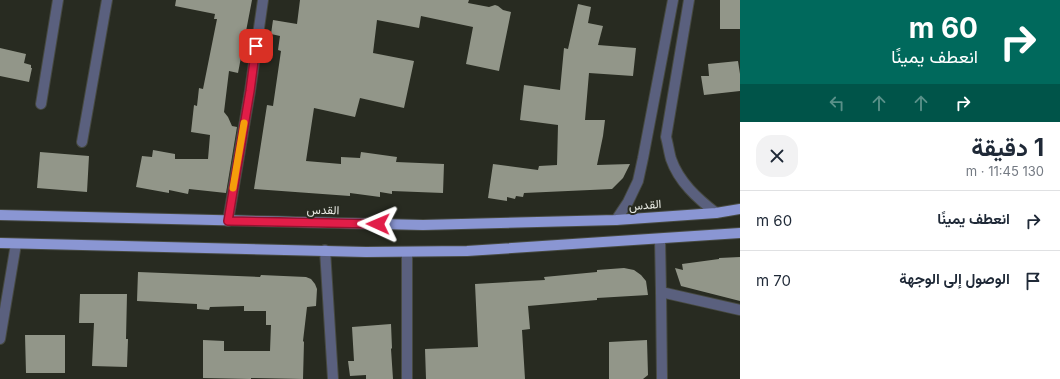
<!DOCTYPE html>
<html lang="ar">
<meta charset="utf-8">
<style>
body{margin:0;font-family:Inter,Vazirmatn,sans-serif;background:#f2f2f3;color:#1f2937;direction:rtl;height:100vh;display:flex;flex-direction:column;font-size:15px;white-space:nowrap}
*{box-sizing:border-box;margin:0}
p{font-size:13px;color:#747a83}
.icon{flex:none;width:22px;height:22px;fill:none;stroke:currentColor;stroke-width:2;stroke-linecap:round;stroke-linejoin:round}
.map{position:relative;flex:1;overflow:hidden;direction:ltr}
.details{display:flex;flex-direction:column;background:#fff;width:320px}
.details>*{flex:none}
.banner{background:#00695c;color:#fff;overflow:hidden}
.pin{position:absolute;display:grid;place-items:center;width:34px;height:34px;color:#fff;margin:-17px;border-radius:8px;box-shadow:0 2px 6px #0006}
.me{position:absolute;width:44px;margin:-22px;rotate:271deg;stroke-linejoin:round;filter:drop-shadow(0 0 3px #0008)}
.turn{display:flex;align-items:center;gap:14px;height:84px;padding:0 16px;font-size:18px}
.turn .icon{width:52px;height:52px;stroke-width:2.5}
.turn b{display:block;font-size:28px;line-height:34px}
.lanes{display:flex;align-items:center;height:38px;padding:0 16px;background:#0003;justify-content:center;gap:20px;direction:ltr}
.lanes .off{opacity:.35}
.round{display:grid;place-items:center;flex:none;width:42px;height:42px;border-radius:16px;background:#f2f2f3}
.head{display:flex;align-items:center;justify-content:space-between;height:68px;padding:0 16px}
h1{font-size:24px;font-weight:700;line-height:30px}
ul{padding:0;list-style:none}
li{display:flex;align-items:center;gap:12px;height:60px;padding:0 16px;border-top:1px solid #e0e1e3}
li div{flex:1}
li b{display:block;font-size:15px}
li em{font-style:normal}
main{display:flex;flex:1;min-height:0}
.map>svg:first-child{display:block}
.building{fill:#929689}
.lines{fill:none;stroke-linecap:round;stroke-linejoin:round}
.minor-casing{stroke:#464940;stroke-width:12}
.major-casing{stroke:#464940;stroke-width:12}
.minor{stroke:#5a607e;stroke-width:10}
.major{stroke:#8a96d3;stroke-width:10}
.route-casing{stroke:#92132f;stroke-width:10}
.route{stroke:#e11d48;stroke-width:7}
.slow{stroke:#f59e0b;stroke-width:7}
.labels{text-anchor:middle;stroke-width:4;stroke-linejoin:round;paint-order:stroke}
.street-label{font-size:12px;fill:#e6e8e1;stroke:#282b21}
</style>
<main>
<section class="details">
<div class="banner">
<div class="turn"><svg class="icon" aria-label="right" viewBox="0 0 24 24"><path d="M7 20v-9h11M14 6l5 5-5 5"/></svg><div><b>60 m</b>انعطف يمينًا</div></div>
<div class="lanes"><svg class="icon off" aria-label="left" viewBox="0 0 24 24"><path d="M17 20v-9H6M10 6l-5 5 5 5"/></svg><svg class="icon off" aria-label="ahead" viewBox="0 0 24 24"><path d="M12 20V5M6 11l6-6 6 6"/></svg><svg class="icon off" aria-label="ahead" viewBox="0 0 24 24"><path d="M12 20V5M6 11l6-6 6 6"/></svg><svg class="icon" aria-label="right" viewBox="0 0 24 24"><path d="M7 20v-9h11M14 6l5 5-5 5"/></svg></div>
</div>
<div class="head"><div><h1>1 دقيقة</h1><p>130 m · 11:45</p></div><a class="round"><svg class="icon" aria-label="close" viewBox="0 0 24 24"><path d="M6 6l12 12M18 6L6 18"/></svg></a></div>
<ul>
<li><svg class="icon" aria-label="right" viewBox="0 0 24 24"><path d="M7 20v-9h11M14 6l5 5-5 5"/></svg><div><b>انعطف يمينًا</b></div><em>60 m</em></li>
<li><svg class="icon" aria-label="arrive" viewBox="0 0 24 24"><path d="M6 21V4h12l-3 4 3 4H6"/></svg><div><b>الوصول إلى الوجهة</b></div><em>70 m</em></li>
</ul>
</section>
<div class="map">
<svg width="740" height="379" viewBox="0 0 740 379">
<rect width="100%" height="100%" fill="#282b21"/>
<path class="building" d="M176,0H252L238,73L229,71L224,112L228,117L232,126L237,127L226,193L189,189L188,194L169,190V193L136,187L142,156L152,157L153,150L175,154V159H208L210,135L191,132L194,105L197,106L199,88L203,89L217,19H214L215,14L175,6Z
M300,0H469L468,3L489,7L495,5L498,6L503,10L511,12L499,71L466,64L473,27L421,16L419,28L377,20L373,53L414,61L404,108L360,98L355,117L314,108L306,161L341,164V157L360,158L361,152L397,157L396,162L444,164L443,193L392,191V194L380,192V197L350,193V196L254,189L267,105L273,106L281,51L278,50L280,36L271,34L273,20L297,24Z
M720,0H740V29H720Z
M578,4L591,7L588,23L603,26L598,45L636,48L633,76L589,73L585,120H605L603,136L597,165L630,164L623,178L612,189L524,193L523,197L516,196L515,199L507,197V201L488,198L493,164L538,170L539,166L557,165L558,125L520,120L524,85L560,90L564,48L568,49Z
M0,48L26,54L24,63L31,65V68H32L29,82L0,76Z
M738,61L740,74V91L704,95L701,76H709L708,64Z
M40,152L89,156L87,192L37,188Z
M740,257V301L681,286L675,268L683,270L682,264L719,259V258Z
M624,268L634,270L641,275L646,281L648,295L597,298V300L528,306L530,329L522,330L525,379H426L425,349L478,347L475,284L545,280L544,277L597,272V270Z
M138,272L260,277L261,275L306,277L311,279L315,284L317,289L316,306L307,307L303,341L304,342L303,379L251,378V379L203,378V340L224,341V351H270L271,325H266V311H244V306L210,307L209,310L197,309V304L137,301Z
M80,294H127L126,339H128L127,367L92,366L94,323H79Z
M391,324L392,348L391,349L393,379H366V375L350,376L348,361H354L352,327Z
M25,335H65V373H26Z
M647,340L648,375L643,379H609V342Z"/>
<g class="lines">
<defs>
<path id="minor" d="M689,0L666,137C668,144 669,152 671,159C679,182 697,198 716,213
M41,104L58,0
M82,142L107,0
M616,220L628,202L638,181L643,158L673,0
M228,221L250,91L263,0
M660,239L661,292L662,379
M325,250L333,379
M661,292L740,310
M0,339L16,244
M407,379V252"/>
<path id="major" d="M0,215L423,225L616,220L716,213L740,209
M0,243L366,252L467,251L740,233"/>
</defs>
<use href="#minor" class="minor-casing"/>
<use href="#major" class="major-casing"/>
<use href="#minor" class="minor"/>
<use href="#major" class="major"/>
</g>
<g class="lines">
<defs>
<path id="route" d="M256,46L250,91L228,221L378,224"/>
</defs>
<use href="#route" class="route-casing"/>
<use href="#route" class="route"/>
<path class="slow" d="M233,188L244,123"/>
</g>
<g class="labels">
<g class="street-label">
<text transform="translate(645 205) rotate(-4)" y="4">القدس</text>
<text transform="translate(323 210) rotate(1)" y="4">القدس</text>
</g>
</g>
</svg>
<div class="pin" style="left:256px;top:46px;background:#d93025"><svg class="icon" aria-label="arrive" viewBox="0 0 24 24"><path d="M6 21V4h12l-3 4 3 4H6"/></svg></div>
<svg class="me" style="left:378px;top:224px" viewBox="-20 -20 40 40"><path d="M0-17L14 15 0 8-14 15z" fill="#e11d48" stroke="#fff" stroke-width="4"/></svg>
</div>
</main>
